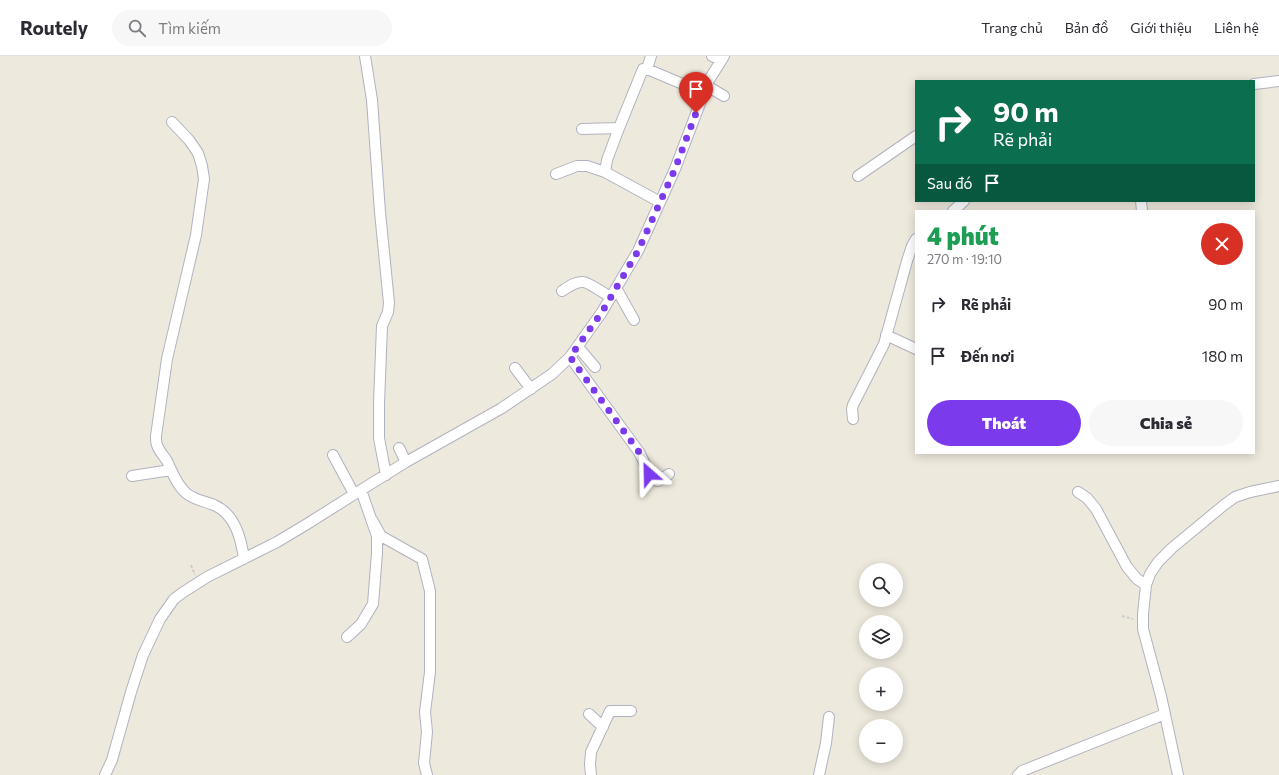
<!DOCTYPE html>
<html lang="vi">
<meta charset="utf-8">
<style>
body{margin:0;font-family:Commissioner,sans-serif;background:#f7f7f7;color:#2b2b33;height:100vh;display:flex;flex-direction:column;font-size:15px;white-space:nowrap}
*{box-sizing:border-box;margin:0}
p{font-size:13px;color:#7c7c81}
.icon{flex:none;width:22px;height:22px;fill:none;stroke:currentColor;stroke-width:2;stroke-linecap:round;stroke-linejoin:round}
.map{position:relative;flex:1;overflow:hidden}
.sheet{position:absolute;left:915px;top:154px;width:340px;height:244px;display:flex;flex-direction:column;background:#fff;border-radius:0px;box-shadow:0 2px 10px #0003}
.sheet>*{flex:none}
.hud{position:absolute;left:915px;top:24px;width:340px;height:122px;border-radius:0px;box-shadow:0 2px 10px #0003;background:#0b6e4f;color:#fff;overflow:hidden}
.fabs{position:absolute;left:859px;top:507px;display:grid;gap:8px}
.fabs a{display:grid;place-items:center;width:44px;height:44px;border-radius:50%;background:#fff;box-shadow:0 2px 10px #0003;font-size:20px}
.pin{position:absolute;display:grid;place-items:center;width:34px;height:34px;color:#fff;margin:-41px -17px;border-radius:50% 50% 50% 0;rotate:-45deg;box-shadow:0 0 4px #0007}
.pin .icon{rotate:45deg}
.me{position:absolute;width:44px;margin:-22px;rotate:335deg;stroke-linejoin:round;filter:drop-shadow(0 0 3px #0008)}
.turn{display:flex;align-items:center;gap:14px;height:84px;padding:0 12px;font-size:18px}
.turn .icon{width:52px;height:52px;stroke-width:2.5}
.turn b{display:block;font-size:28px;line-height:34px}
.then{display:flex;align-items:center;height:38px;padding:0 12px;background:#0003;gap:8px;font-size:15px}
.round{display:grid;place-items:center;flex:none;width:42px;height:42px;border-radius:21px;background:#f7f7f7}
.overview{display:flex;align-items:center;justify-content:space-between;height:68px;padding:0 12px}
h1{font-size:24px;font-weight:800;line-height:30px;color:#1e9e55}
.action{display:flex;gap:8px;margin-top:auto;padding:8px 12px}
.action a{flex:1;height:46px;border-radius:24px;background:#7c3aed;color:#fff;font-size:16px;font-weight:800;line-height:46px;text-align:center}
.action a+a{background:#f7f7f7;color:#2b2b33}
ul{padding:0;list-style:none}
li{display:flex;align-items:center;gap:12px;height:52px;padding:0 12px}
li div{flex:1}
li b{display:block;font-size:15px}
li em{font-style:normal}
header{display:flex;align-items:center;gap:24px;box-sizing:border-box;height:56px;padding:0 20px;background:#fff;border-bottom:1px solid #e1e1e2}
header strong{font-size:19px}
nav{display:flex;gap:22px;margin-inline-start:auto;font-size:14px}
.search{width:280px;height:36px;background:#f7f7f7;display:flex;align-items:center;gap:10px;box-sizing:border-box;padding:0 14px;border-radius:22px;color:#7c7c81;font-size:15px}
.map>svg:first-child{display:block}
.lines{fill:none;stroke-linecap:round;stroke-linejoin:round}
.minor-casing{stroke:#b1b2c0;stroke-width:12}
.path{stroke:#ccc;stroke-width:2;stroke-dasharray:3 2;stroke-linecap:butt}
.minor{stroke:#fff;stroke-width:10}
.route{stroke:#7c3aed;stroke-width:7;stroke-dasharray:0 12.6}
</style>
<header>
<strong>Routely</strong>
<div class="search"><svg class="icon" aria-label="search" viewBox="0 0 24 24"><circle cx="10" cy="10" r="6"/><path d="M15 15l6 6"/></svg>Tìm kiếm</div>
<nav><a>Trang chủ</a><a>Bản đồ</a><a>Giới thiệu</a><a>Liên hệ</a></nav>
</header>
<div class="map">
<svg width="1279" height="719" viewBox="0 0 1279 719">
<rect width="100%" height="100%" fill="#eee9dd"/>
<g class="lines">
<defs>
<path id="minor" d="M365,0L372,44L380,156L389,247L388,256L382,270L379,347V382L386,419
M712,0L721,4
M647,13L651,0
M1254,28L1279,25
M707,30L724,40
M172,66L189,84L198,97L202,110L204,123L196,179L167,303L156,380C156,383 156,387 157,389C159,395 164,400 167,405C172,416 177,429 186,437C194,444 204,445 214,449C235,458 241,482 244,503
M582,73L619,72
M605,116L607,104L619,72L643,13H647L704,37
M556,118L577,110H587L605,116L660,146
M858,120L916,80
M1141,145L1142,155
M953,155L964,145
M616,232L634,264
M562,235C568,231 576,225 583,226C589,226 604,238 611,241
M886,279L916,293
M578,291L595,311
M570,301L639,396L653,424L658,425L669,418
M515,312L531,333
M853,363L852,353L853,349L884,288L907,205L912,190L916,183
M399,392L406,406
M333,399L354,438
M132,420L171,414
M1078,436L1087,442L1096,453L1127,511L1137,523L1146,529
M372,464L381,480L422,503L430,535V616L425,656L427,676L424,707L427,719
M347,581L361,568L373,548L377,497V480L361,434
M589,658L603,671
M105,719L112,704L131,636L143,599L160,563L174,543L182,537L207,521L277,486L307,468L361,434L406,406L502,352L552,318L570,301L602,256L638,195L675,113L709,24L724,0
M591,719L590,708L591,696L610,655H631
M819,719L826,687L829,661
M1018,719L1022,715L1165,658
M1178,719L1161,640L1143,573V558L1146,529L1150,518L1158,506L1172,492L1224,449L1235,441L1250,436L1279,430"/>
</defs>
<use href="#minor" class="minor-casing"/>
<path class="path" d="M191,509L195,519
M1122,560L1133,563"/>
<use href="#minor" class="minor"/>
</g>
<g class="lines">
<path class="route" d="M649,418L646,408L639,396L570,301L602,256L638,195L675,113L696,57"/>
</g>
</svg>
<div class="fabs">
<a><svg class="icon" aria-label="search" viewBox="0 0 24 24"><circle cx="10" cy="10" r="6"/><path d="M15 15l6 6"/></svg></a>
<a><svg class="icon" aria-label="layers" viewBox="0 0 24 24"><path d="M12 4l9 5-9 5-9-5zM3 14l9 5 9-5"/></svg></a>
<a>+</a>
<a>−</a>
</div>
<div class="pin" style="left:696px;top:57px;background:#d93025"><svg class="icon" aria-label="arrive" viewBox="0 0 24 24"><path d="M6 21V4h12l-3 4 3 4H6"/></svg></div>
<svg class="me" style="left:649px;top:418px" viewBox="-20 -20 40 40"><path d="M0-17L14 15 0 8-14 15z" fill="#7c3aed" stroke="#fff" stroke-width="4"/></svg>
<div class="hud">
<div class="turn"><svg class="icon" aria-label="right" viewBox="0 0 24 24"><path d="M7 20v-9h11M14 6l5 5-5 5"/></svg><div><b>90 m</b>Rẽ phải</div></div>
<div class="then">Sau đó<svg class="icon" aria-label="arrive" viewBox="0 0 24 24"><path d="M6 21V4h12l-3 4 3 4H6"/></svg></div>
</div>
<section class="sheet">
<div class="overview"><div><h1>4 phút</h1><p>270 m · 19:10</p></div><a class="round" style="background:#d93025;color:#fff"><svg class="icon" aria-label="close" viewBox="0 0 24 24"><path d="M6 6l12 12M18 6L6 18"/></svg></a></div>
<ul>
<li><svg class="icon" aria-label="right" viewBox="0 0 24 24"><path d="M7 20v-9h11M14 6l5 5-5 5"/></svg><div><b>Rẽ phải</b></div><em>90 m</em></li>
<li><svg class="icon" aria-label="arrive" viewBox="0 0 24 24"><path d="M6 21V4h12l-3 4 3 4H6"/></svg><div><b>Đến nơi</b></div><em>180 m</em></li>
</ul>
<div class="action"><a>Thoát</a><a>Chia sẻ</a></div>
</section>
</div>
